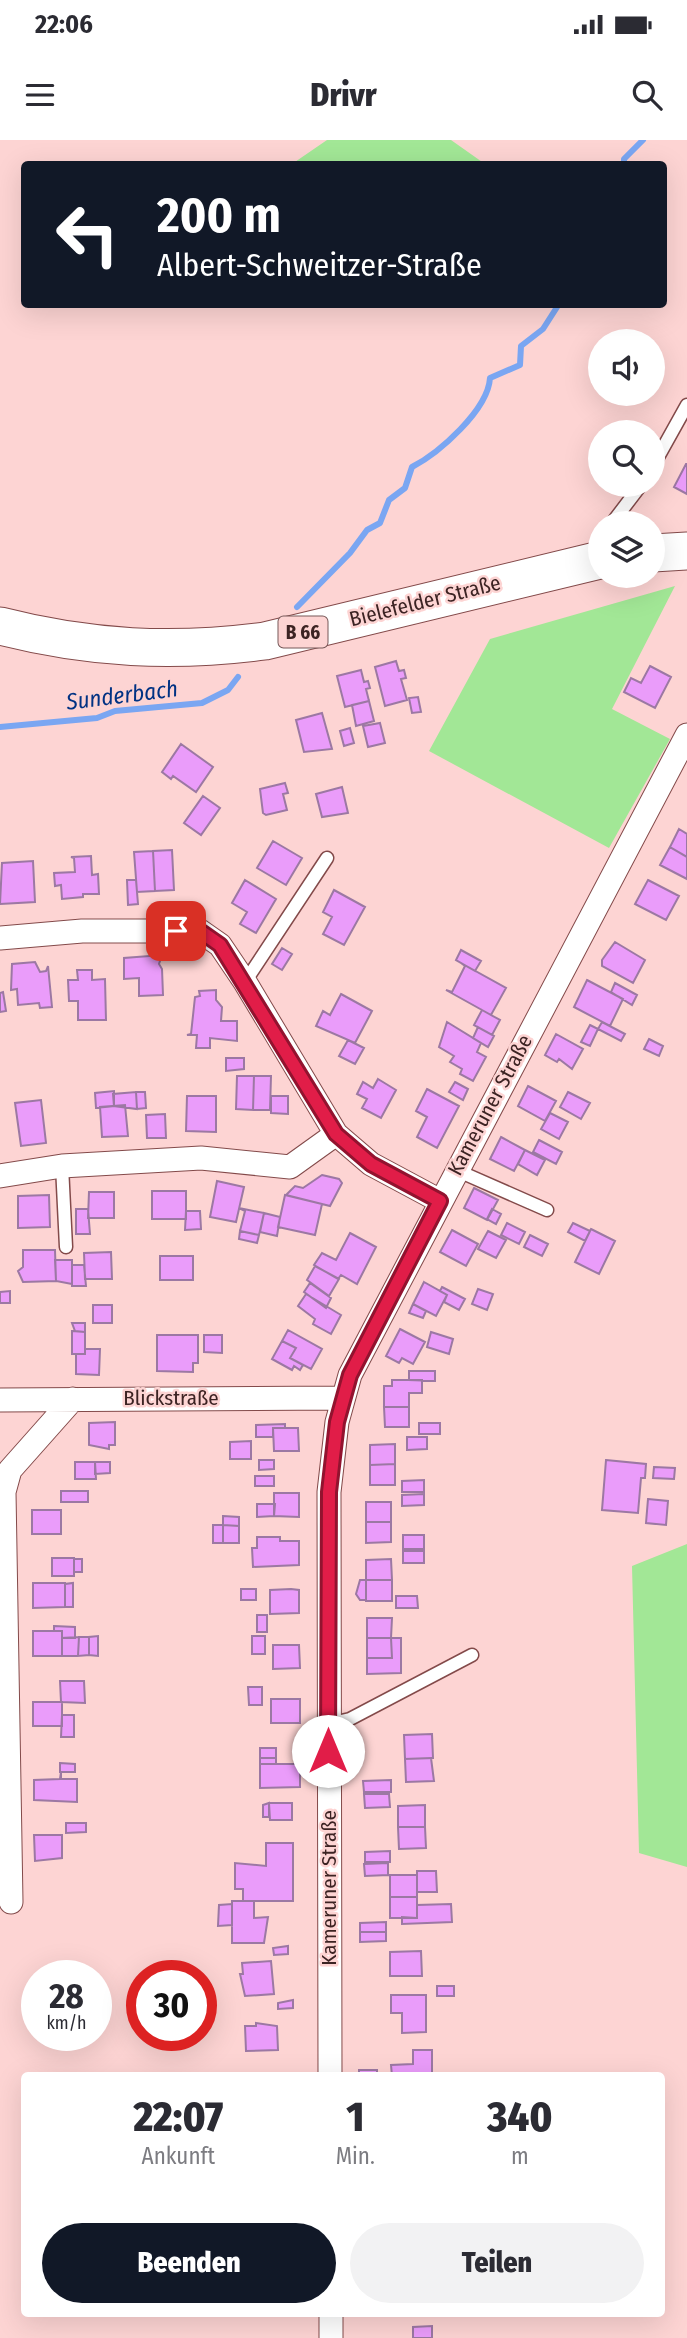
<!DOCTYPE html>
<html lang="de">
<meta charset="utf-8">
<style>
body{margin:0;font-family:"Fira Sans Condensed",sans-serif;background:#f2f2f3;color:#2b2b33;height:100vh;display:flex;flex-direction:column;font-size:26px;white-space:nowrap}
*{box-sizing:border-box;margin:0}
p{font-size:23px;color:#7c7c81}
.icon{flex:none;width:38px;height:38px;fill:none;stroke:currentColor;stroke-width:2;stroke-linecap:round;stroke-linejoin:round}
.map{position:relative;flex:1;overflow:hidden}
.drawer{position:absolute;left:21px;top:1932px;width:644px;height:245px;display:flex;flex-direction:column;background:#fff;border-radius:7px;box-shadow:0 7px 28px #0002}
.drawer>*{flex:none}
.banner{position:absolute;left:21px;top:21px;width:646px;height:147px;border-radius:7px;box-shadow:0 7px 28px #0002;background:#111827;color:#fff;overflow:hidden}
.tools{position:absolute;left:588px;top:189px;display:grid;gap:14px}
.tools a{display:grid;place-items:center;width:77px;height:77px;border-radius:50%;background:#fff;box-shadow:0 7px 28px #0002;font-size:35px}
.speed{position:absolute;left:21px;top:1820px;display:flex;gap:14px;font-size:35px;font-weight:700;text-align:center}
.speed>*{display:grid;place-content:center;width:91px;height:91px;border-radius:50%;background:#fff;box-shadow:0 7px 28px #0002;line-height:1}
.speed small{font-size:18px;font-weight:400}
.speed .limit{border:10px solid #d22;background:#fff;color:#111}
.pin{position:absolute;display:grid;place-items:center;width:60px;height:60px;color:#fff;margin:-30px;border-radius:14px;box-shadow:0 4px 10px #0006}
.me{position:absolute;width:77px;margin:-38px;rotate:0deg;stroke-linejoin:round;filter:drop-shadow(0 0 5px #0008)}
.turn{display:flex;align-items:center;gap:24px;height:147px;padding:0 21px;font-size:32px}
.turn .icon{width:91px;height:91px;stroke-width:2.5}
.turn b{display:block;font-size:49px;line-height:60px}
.eta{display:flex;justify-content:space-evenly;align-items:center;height:119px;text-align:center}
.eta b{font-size:42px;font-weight:800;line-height:49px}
.action{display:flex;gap:14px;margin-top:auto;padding:14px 21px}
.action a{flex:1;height:80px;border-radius:42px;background:#111827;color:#fff;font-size:28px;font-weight:800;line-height:80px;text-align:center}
.action a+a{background:#f2f2f3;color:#2b2b33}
.status{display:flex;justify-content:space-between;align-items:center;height:49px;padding:0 35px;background:#fff;direction:ltr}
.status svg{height:19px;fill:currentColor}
header{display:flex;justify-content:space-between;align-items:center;height:91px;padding:0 21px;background:#fff;font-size:32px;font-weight:800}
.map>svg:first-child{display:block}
.green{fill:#a2e796}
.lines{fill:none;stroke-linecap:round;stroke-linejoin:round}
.stream{stroke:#7aa6f2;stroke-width:6}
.building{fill:#ea9cfa;stroke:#9c78a3;stroke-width:2}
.service-casing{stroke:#834a4a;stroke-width:15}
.minor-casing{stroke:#834a4a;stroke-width:25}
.primary-casing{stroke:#834a4a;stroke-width:39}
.service{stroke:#fff;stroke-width:12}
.minor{stroke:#fff;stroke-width:23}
.primary{stroke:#fff;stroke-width:37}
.route-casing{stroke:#92132f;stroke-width:18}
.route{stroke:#e11d48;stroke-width:12}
.labels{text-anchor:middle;stroke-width:5;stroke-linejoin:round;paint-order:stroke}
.shield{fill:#fdd4d3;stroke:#765858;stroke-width:2}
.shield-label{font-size:19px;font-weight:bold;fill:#3c2323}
.street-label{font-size:21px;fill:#3c2323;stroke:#fdd4d3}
.water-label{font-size:23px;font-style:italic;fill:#013283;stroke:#fdd4d3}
</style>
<div class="status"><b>22:06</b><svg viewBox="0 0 49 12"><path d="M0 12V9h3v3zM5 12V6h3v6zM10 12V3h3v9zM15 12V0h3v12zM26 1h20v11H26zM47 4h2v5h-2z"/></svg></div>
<header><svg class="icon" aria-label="menu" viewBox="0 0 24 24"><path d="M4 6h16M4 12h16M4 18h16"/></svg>Drivr<svg class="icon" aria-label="search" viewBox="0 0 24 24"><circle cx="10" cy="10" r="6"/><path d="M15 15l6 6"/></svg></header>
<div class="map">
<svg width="687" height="2198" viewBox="0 0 687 2198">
<rect width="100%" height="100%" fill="#fdd4d3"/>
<path class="green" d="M327,0H451L485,24H292Z
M675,446L612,569L670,599L609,708L429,611L490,499Z
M687,1404V1727L639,1713L632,1426Z"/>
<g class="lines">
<path class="stream" d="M624,24V19L643,0
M297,467L350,413L367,390L380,383L389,360L405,348L412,327C439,313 488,270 490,238L520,225L521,206L543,189L559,164
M0,587L97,578L115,571L202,563L228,550L238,537"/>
</g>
<path class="building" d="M686,324H687V354L674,347Z
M396,521L399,531L404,530L406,538L401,539L407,560L385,566L375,527Z
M650,526L671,537L655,568L624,552L631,538L641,543Z
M361,530L364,542L368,541L370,548L366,549L369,561L345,567L337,536Z
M418,557L421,572L412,573L409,558Z
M369,561L374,581L356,586L352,565Z
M322,573L332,609L304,612L296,580Z
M380,583L385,603L368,607L363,586Z
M350,588L354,603L344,606L340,591Z
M181,604L213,627L196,652L173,636L171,639L162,632Z
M285,643L288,653L283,654L287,670L266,675L263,673L260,649Z
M342,647L348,673L322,677L316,654Z
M203,656L220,668L201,695L184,683Z
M679,689L687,694V717L670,707Z
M273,701L302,718L286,745L257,728Z
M670,707L687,717V739L660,725Z
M172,710L174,750L155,751L153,711Z
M153,711L155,751L137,752L134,712Z
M91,716L92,735L98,734L99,754H83V757L62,759L61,745L55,746L54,733L75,732L74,718L71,717Z
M33,721L35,762L0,764L2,723Z
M127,740H136L138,764L128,765Z
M245,740L276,759L256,793L240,784L247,772L232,763Z
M648,740L679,756L666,780L635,764Z
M334,750L365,767L344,805L323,794L332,777L323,772Z
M615,802L645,820L633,843L602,826V820Z
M282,808L292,814L282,830L272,824Z
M461,810L481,821L475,831L456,820Z
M162,815L159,824L162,829L163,855L139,856V838L124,839V818Z
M35,822L40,832L46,831L48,826L52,867L40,868L39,863L18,865L17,849L11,850L12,824Z
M461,823L506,848L491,875L446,850L452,852L465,826Z
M77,830H92V840L105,839L106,880H78V861H69L68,840H78Z
M587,840L623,859L610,886L574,867Z
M615,843L637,855L632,865L611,852Z
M216,850V860L222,867L221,881H237V901L210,898V908H196L197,895H187L191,894L195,857L200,856L199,851Z
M3,852L6,871L0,872V853Z
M341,854L372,871L355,903L316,886L323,871L330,875Z
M482,870L500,880L492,895L474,885Z
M447,882L481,903L477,912L486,917L473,941L460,934L462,929L450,922L454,916L439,907Z
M602,882L625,894L621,901L598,889Z
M590,885L598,889L590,906L581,902Z
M478,887L494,896L488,907L473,898Z
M556,894L583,909L572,929L559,919L557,922L545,915Z
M649,899L663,906L659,916L644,909Z
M348,900L364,908L355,924L339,916Z
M226,918H244V929L226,931Z
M237,936H254L253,970L236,969Z
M254,936H271L270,970H253Z
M378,939L396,950L381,978L362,968L367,959L357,954L363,942L373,948Z
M455,942L468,949L463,960L449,952Z
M528,946L556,961L545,981L518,966Z
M427,949L459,966L437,1008L417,997L427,977L416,971Z
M114,951V966L96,968L95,953Z
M136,952H145L146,968L137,969Z
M136,952L137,969L114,966L113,954Z
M568,952L590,963L581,979L560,967Z
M187,956H216V992L186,991Z
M271,956H288V974L271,973Z
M41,960L46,1003L21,1006L15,963Z
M125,965L128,996L102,997L100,967Z
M550,973L568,982L559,999L541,989Z
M165,974L166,998H147L146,975Z
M501,997L525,1010L514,1031L490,1019Z
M539,1000L562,1012L556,1024L533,1012Z
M525,1010L545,1020L537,1035L518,1024Z
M322,1035L339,1039L342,1043L330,1066L286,1055L295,1046L303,1048Z
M217,1041L244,1047L236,1082L210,1077Z
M474,1048L498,1060L487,1080L464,1068Z
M152,1051H186V1079H152Z
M89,1052H114V1078H88Z
M49,1055L50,1087L18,1088V1056Z
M285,1055L322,1064L315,1095L278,1087Z
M239,1068L264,1073L259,1095L240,1091L245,1071Z
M76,1069H88L90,1094H76Z
M492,1069L501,1074L496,1084L487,1079Z
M186,1071H200L201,1089L185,1090Z
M264,1073L280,1077L277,1096L260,1092Z
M507,1083L525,1092L519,1104L501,1095Z
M573,1083L590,1091L585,1101L568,1092Z
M591,1089L615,1101L599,1134L575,1122Z
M452,1090L478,1104L466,1126L440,1112Z
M240,1091L259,1095L257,1103L239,1099Z
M488,1091L506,1100L496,1118L478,1109Z
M350,1093L376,1107L357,1144L341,1135L338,1139L314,1125L322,1113L336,1120Z
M530,1095L548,1104L542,1116L524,1107Z
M23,1110H55L56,1141L23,1142L18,1131L23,1127Z
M111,1112L112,1139H85L84,1113Z
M160,1116H193V1140H160Z
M55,1120H72V1144L56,1141Z
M72,1125H84L86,1146H72Z
M315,1126L339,1139L329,1156L307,1140Z
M424,1142L447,1155L436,1176L413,1164Z
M310,1143L331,1158L326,1168L304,1152Z
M442,1147L465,1159L459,1170L444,1162L447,1155L440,1151Z
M478,1149L493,1154L487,1170L472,1164Z
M10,1151V1163H0V1152Z
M306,1154L341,1175L331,1194L313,1184L315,1179L298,1166Z
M413,1164L426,1171L423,1178L409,1173Z
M93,1165H112V1183H93Z
M72,1183H85V1192L75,1191Z
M400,1189L425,1202L413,1224L402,1218L399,1223L386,1216Z
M288,1190L322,1209L311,1229L290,1218L296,1208L282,1201Z
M72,1191L85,1192V1214H72Z
M431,1192L453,1199L449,1214L427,1207Z
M157,1195H198V1223H193V1232L157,1231Z
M204,1195H222V1213L204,1212Z
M282,1201L296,1208L290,1218L303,1225L300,1230L294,1226L292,1230L272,1219Z
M85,1209H100L99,1235L76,1234V1214H85Z
M409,1231H435V1241L409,1240Z
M392,1240H422V1253H409V1267H384V1246H392Z
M384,1267H409V1287H385Z
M115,1282V1305H109V1309L89,1305V1283Z
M419,1283H440V1294H419Z
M285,1284V1288H273V1297H256V1285Z
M273,1288H298L299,1311H274Z
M407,1297H427V1309L407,1310Z
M251,1301V1319H230V1302Z
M395,1304V1324L370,1325V1305Z
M259,1320H274V1329L259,1330Z
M606,1320L646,1324L645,1338H641L638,1373L602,1370Z
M75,1322H95L96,1339H75Z
M95,1322H110V1333L95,1334Z
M395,1324V1345H370V1325Z
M654,1327L675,1328L674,1339L653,1338Z
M255,1336H274V1346H255Z
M424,1340V1352H402V1341Z
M61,1351H88V1362H61Z
M274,1353H299V1377L274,1376Z
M424,1354V1365L402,1366V1355Z
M648,1359L668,1361L666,1385L646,1383Z
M366,1362H391V1382H366Z
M257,1364H275L274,1376L257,1377Z
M32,1370H61V1394H32Z
M223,1376L239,1377V1386L223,1385Z
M366,1382H391V1402L366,1403Z
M213,1385H223V1403H213Z
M223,1385L239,1386V1403H223Z
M403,1395H424V1409H403Z
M257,1397H280V1401H299V1425L253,1427L252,1408H257Z
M403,1411H424V1423H403Z
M52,1418H74V1436H52Z
M74,1419H82V1432H74Z
M391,1419L392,1440H366V1420Z
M360,1440H366V1460H360L356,1454Z
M366,1440H392V1461H366Z
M33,1443H65V1467L33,1468Z
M73,1443V1467H65V1444Z
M241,1449H256V1460H241Z
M291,1449L299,1450V1473L270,1474V1450Z
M396,1456H417L418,1468H396Z
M257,1475H267V1492H257Z
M367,1478H392L391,1498H367Z
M54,1486L75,1487V1498H62V1491H54Z
M33,1491H62V1516H33Z
M98,1496V1516L89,1515V1497Z
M252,1496H265V1514H252Z
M79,1497H89V1515L78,1516Z
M79,1497L78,1516H62V1498Z
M367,1498H391L392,1518H367Z
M391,1498H401V1533L367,1534V1518H392Z
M273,1505H299L300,1528L273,1529Z
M60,1541H84L85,1563L61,1562Z
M248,1547H262V1565H249Z
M271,1559H300V1583H271Z
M33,1562H62V1586H33Z
M62,1575H74V1597H61Z
M432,1594L433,1618L405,1619L404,1595Z
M260,1608H276V1618H260Z
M260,1618H276V1624H260Z
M431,1618L434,1641L406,1642L405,1619Z
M60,1623L75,1624V1632H60Z
M260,1624H300V1647L260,1648Z
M61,1632V1639H77V1662L34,1660V1640L60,1639Z
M391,1640V1652H364L363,1641Z
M364,1654H389L390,1667L365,1668Z
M269,1663V1677H263V1665Z
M269,1663H292V1680H270Z
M425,1665V1687H398V1666Z
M66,1683H86V1692L66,1693Z
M398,1687H425L426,1708L399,1709Z
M34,1695H62V1718L35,1721Z
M266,1703H293V1761H243V1749H235V1723L266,1726Z
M390,1711V1722H365V1712Z
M388,1723V1735L365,1736L364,1724Z
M417,1731H436L437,1752H417Z
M390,1735H417V1757H390Z
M390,1757H417V1778H390Z
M232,1761H254V1778L268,1777L264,1803H232Z
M232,1764V1785L218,1786L219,1765Z
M451,1764L452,1782L402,1784V1777L417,1778V1765Z
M386,1782V1792H360V1783Z
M360,1792H386V1801L360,1802Z
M288,1806V1814L274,1815L273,1808Z
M421,1811L422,1836H390V1812Z
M271,1821L274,1854L245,1856L240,1834H243L242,1823Z
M437,1846H454V1856H437Z
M391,1855H426V1892L402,1893V1873H391Z
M293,1860V1868L278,1869V1863Z
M256,1883L277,1886L278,1910L246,1911L245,1886H256Z
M413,1910H432V1936H392L391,1925L413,1924Z
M359,1930H377V1936H359Z
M432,2186V2198H413V2187Z"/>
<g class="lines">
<defs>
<path id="service" d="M653,326L687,265
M612,383L641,345
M245,842L327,718
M62,1026L66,1107
M456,1030L547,1070
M328,1584L350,1579L472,1515"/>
<path id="minor" d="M0,798L82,791H200L220,805L245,842L336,994L371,1024L440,1061
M0,1036L62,1026L201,1018L290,1027L336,994
M0,1260L342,1258
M11,1762L4,1352L10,1330L73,1259
M330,1936L329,1352L337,1282L350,1235L687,595
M331,2174V2198"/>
<path id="primary" d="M653,413L687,411
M0,486C89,509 174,513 265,501L600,420"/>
</defs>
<use href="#service" class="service-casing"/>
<use href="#minor" class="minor-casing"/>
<use href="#primary" class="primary-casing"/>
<use href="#service" class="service"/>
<use href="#minor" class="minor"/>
<use href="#primary" class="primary"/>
</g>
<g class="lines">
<defs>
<path id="route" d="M176,791H200L220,805L336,994L371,1024L440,1061L350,1235L337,1282L329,1352L328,1611"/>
</defs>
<use href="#route" class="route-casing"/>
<use href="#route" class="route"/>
</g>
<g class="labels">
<rect class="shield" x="278.5" y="476.5" width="49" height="31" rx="5"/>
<g class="shield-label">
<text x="303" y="499">B 66</text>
</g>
<g class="street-label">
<text transform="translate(425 461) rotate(-14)" y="7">Bielefelder Straße</text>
<text transform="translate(490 965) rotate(-62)" y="7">Kameruner Straße</text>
<text x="171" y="1265">Blickstraße</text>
<text transform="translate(329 1748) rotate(-90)" y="7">Kameruner Straße</text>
</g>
<g class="water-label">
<text transform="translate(122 555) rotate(-7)" y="8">Sunderbach</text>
</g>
</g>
</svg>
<div class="tools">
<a><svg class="icon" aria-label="sound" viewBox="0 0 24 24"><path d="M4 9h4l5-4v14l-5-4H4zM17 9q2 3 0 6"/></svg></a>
<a><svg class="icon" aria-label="search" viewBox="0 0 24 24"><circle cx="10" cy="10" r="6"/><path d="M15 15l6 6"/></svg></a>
<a><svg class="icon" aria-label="layers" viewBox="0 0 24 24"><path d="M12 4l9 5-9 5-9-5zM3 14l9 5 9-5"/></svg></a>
</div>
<div class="speed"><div>28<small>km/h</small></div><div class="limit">30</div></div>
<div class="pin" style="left:176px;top:791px;background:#d93025"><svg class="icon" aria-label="arrive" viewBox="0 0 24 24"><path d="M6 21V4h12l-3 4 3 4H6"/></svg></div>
<svg class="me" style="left:328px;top:1611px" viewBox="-20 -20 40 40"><circle r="19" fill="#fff"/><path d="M0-13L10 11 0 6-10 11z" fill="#e11d48"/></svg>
<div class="banner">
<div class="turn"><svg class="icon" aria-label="left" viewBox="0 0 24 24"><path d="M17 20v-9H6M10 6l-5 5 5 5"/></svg><div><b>200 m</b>Albert-Schweitzer-Straße</div></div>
</div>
<section class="drawer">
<div class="eta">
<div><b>22:07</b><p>Ankunft</p></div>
<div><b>1</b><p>Min.</p></div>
<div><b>340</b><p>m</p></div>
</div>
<div class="action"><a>Beenden</a><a>Teilen</a></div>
</section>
</div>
